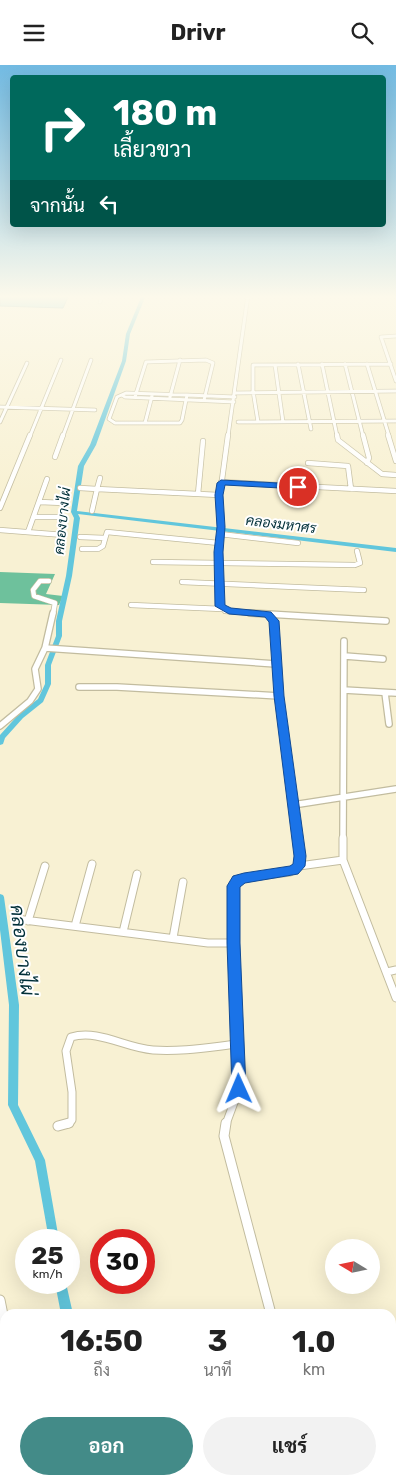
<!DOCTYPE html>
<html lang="th">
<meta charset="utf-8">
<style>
body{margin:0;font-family:Rubik,Sarabun,sans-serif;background:#f2f2f2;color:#222;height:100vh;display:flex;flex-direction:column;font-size:19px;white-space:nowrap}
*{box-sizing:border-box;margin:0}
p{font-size:16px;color:#767676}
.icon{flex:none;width:28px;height:28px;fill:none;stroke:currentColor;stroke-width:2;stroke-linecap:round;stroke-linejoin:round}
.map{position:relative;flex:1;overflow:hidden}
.sheet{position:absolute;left:0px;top:1244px;width:396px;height:176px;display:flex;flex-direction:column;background:#fff;border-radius:15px 15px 0 0;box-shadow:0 5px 20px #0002}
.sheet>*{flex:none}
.hud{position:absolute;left:10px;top:10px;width:376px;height:152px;border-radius:5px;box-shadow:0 5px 20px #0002;background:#00695c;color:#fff;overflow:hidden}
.needle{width:32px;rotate:280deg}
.fabs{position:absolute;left:325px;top:1174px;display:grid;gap:10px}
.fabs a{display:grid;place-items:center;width:55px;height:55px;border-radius:50%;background:#fff;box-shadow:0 5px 20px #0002;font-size:25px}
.speed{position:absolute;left:15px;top:1164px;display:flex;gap:10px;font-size:25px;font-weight:700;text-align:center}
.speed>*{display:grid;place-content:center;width:65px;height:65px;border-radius:50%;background:#fff;box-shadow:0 5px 20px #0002;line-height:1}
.speed small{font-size:12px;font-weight:400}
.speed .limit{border:8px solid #d22;background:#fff;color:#111}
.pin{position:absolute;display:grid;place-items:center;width:42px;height:42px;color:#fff;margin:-21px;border:2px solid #fff;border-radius:50%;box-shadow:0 1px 5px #0007}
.me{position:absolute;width:55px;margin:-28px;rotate:359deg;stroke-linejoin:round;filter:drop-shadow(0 0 4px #0008)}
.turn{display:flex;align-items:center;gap:18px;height:105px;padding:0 20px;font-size:22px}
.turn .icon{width:65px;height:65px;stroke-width:2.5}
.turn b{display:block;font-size:35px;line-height:42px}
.then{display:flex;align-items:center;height:48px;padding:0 20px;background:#0003;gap:10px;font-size:19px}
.eta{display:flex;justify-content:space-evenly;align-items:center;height:85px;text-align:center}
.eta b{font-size:30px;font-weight:700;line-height:35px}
.action{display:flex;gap:10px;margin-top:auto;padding:10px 20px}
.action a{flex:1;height:58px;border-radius:30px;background:#438b88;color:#fff;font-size:20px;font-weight:700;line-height:58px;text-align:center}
.action a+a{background:#f2f2f2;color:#222}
header{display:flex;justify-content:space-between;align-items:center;height:65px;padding:0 20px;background:#fff;font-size:22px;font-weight:700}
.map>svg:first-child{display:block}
.forest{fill:#6ec19c}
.water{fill:#61c6dc;stroke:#4b919d}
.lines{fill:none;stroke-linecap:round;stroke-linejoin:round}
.canal{fill:#61c6dc;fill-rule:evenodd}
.street-far4-casing{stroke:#c2bc9f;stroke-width:4.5}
.street-far3-casing{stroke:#c2bc9f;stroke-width:6}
.street-far2-casing{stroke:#c2bc9f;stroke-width:8}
.street-far1-casing{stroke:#c2bc9f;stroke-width:9}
.street-casing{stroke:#c2bc9f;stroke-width:11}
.street-far4{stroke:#fff;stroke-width:3}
.street-far3{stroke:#fff;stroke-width:4.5}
.street-far2{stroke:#fff;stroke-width:5.5}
.street-far1{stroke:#fff;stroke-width:7}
.street{stroke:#fff;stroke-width:9}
.route{fill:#1a73e8;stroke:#114b97}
.labels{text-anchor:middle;stroke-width:4;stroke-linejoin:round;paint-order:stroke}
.far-water-label{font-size:14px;font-style:italic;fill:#002f38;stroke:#fff}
.near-water-label{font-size:19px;font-style:italic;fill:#002f38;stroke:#fff}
</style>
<header><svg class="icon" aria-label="menu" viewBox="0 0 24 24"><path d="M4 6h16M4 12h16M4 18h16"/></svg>Drivr<svg class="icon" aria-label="search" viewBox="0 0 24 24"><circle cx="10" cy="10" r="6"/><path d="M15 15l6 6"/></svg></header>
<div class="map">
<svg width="396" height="1419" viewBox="0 0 396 1419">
<rect width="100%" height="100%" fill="#f8f1d3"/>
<path class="forest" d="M0,507L55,509L46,529L63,531L59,540L0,538Z"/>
<path class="water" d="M0,230H69L63,243L0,241Z"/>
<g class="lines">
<path class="canal" d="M142,230H146L130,269L126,296L96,380L84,401L77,446L396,483V487L78,449L80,453L72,511L62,556V571L51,600V619L43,637L23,653L5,673L3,679L0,680V670L19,649L38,634L45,619V600L56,571V556L66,511L74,453L71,447L78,401L90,380L122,296L126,269Z
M0,829L3,830L4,832L19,940L18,1040L45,1095L59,1175H49L35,1096L8,1040L9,940L0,865Z
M55,1218H66L73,1249H61Z
M107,1415H119L120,1419H108Z"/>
<defs>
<path id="street-far4" d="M100,237L102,230
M396,271L381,272L396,316
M298,299L311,364
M322,299L337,371
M345,299L363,371
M367,299L389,371
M275,300L283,357
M126,328L187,330L182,355L180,358H115L109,354L117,332Z
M235,328L396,326
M122,330L125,332L234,337
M187,330L235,332
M135,332L146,297L206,295L213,298L204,335
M170,332L180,295
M0,342L95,345
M0,357L27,298
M238,357L396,356
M258,357L253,326V300L391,299
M145,358L152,331
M30,371L61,295
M63,371L91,295
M228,371L248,230"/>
<path id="street-far3" d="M228,370L219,437L221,462L218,487L220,539L225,546L267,549
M337,370L338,375L382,409L396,410
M363,370L369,393L367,398
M388,370L396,396
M55,392L63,370
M308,398L348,401L351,424
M221,417L396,426
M80,423L97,424L100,413
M198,429L203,376
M39,437L64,438
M0,443L30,370
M92,446L97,424L219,430
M34,452H59
M0,465L64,470
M28,467L47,414
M220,469L298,478
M80,472L105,473
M82,484H98L103,481L107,467L219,478
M153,497L355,500L360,498L357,486
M49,516H40L33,525L34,531L55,538L53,549
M182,517L364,525
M131,540L222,544"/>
<path id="street-far2" d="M250,548L268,549L274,557L279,631L297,774
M268,549L386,556
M45,583L276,599
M345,591L383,594
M79,622H117L279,631
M344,625L396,628
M385,628L389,659
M0,661L30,636L38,624L35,604L45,583L53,548
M293,740L396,724
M343,774L344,576"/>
<path id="street-far1" d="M343,795V773
M299,801L343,795L396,933
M16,854L208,878H234
M28,856L45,801
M75,861L92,799
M123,867L137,809
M173,873L183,817
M387,907L396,905
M68,1059L72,1055V1027L66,986L71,972C99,964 125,983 153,985C182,987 210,982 238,979
M226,1059L239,1024L234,821L238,815L244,813L290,807C304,800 299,786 297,773"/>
<path id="street" d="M226,1058L224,1071L271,1249
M58,1061L69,1058
M0,1235L5,1260
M40,1415L41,1419
M315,1415L316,1419"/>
</defs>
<use href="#street-far4" class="street-far4-casing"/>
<use href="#street-far3" class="street-far3-casing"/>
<use href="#street-far2" class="street-far2-casing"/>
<use href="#street-far1" class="street-far1-casing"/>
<use href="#street" class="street-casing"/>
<use href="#street-far4" class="street-far4"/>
<use href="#street-far3" class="street-far3"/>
<use href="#street-far2" class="street-far2"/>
<use href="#street-far1" class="street-far1"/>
<use href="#street" class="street"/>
</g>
<linearGradient id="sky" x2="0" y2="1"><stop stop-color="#72bbe3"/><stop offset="0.54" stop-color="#fcf9eb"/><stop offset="1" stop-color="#fcf9eb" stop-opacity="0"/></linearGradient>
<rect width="396" height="429" fill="url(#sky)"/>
<path class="route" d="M221,415L298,419L302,422L298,424L225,420L223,430L225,462L223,487L225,540L231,543L271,547L279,556L284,631L306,791L305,801L298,809L245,818L240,822V878L246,1024L244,1029L239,1031L234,1029L232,1024L227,878V821L233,811L244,808L290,801L293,799L294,791L274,631L269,557L265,552L229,549L215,541L214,487L217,462L215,430L217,418Z"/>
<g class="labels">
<g class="far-water-label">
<text transform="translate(62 456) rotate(-84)" y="5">คลองบางไผ่</text>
<text transform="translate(281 459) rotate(7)" y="5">คลองมหาศร</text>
</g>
<g class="near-water-label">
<text transform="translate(23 885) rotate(83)" y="7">คลองบางไผ่</text>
</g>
</g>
</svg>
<div class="fabs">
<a><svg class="needle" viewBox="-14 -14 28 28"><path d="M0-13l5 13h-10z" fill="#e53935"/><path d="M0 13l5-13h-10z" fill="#767676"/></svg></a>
</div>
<div class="speed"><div>25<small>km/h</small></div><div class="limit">30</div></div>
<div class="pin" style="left:298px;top:422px;background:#d93025"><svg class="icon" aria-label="arrive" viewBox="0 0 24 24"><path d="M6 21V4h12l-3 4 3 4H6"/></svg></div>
<svg class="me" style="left:239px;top:1024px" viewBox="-20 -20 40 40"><path d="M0-17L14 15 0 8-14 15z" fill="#1a73e8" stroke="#fff" stroke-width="4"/></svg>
<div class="hud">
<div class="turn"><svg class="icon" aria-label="right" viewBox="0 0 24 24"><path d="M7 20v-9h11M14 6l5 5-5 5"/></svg><div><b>180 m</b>เลี้ยวขวา</div></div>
<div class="then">จากนั้น<svg class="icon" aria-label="left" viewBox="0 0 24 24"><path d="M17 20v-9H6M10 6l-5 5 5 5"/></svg></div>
</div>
<section class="sheet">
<div class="eta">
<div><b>16:50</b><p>ถึง</p></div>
<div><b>3</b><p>นาที</p></div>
<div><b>1.0</b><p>km</p></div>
</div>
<div class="action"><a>ออก</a><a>แชร์</a></div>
</section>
</div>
